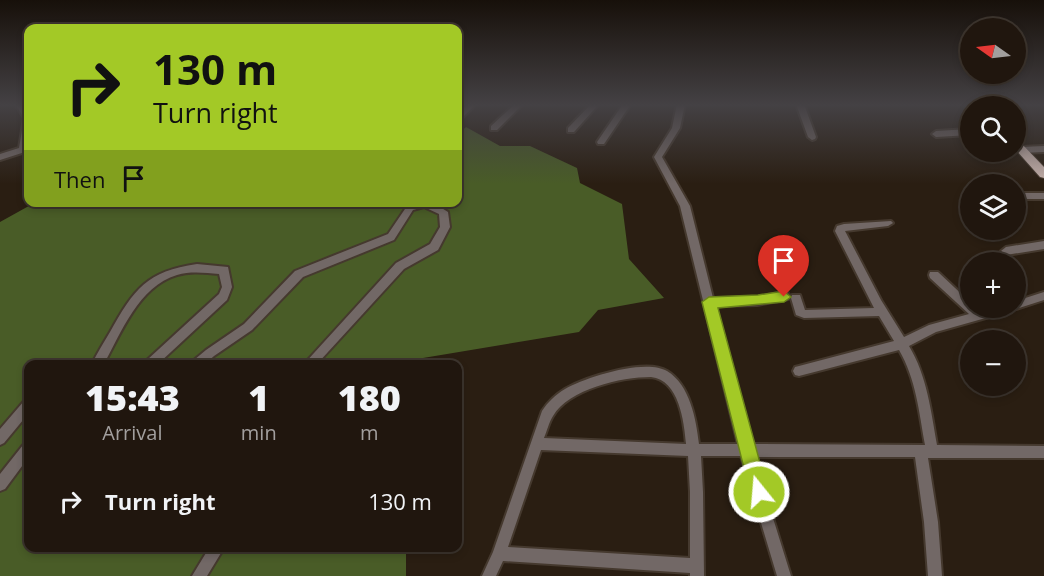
<!DOCTYPE html>
<meta charset="utf-8">
<style>
body{margin:0;font-family:"Open Sans",sans-serif;background:#281f17;color:#f1f3f6;height:100vh;display:flex;flex-direction:column;font-size:22px;white-space:nowrap}
*{box-sizing:border-box;margin:0}
p{font-size:20px;color:#a29f9e}
.icon{flex:none;width:33px;height:33px;fill:none;stroke:currentColor;stroke-width:2;stroke-linecap:round;stroke-linejoin:round}
.map{position:relative;flex:1;overflow:hidden}
.drawer{position:absolute;left:24px;top:360px;width:438px;height:192px;display:flex;flex-direction:column;background:#20160e;border-radius:12px;box-shadow:0 3px 9px #0003,0 0 0 2px #3d352e}
.drawer>*{flex:none}
.top-card{position:absolute;left:24px;top:24px;width:438px;height:183px;border-radius:12px;box-shadow:0 3px 9px #0003,0 0 0 2px #3d352e;background:#a3c926;color:#111;overflow:hidden}
.needle{width:39px;rotate:284deg}
.fabs{position:absolute;left:960px;top:18px;display:grid;gap:12px}
.fabs a{display:grid;place-items:center;width:66px;height:66px;border-radius:50%;background:#20160e;box-shadow:0 3px 9px #0003,0 0 0 2px #3d352e;font-size:30px}
.pin{position:absolute;display:grid;place-items:center;width:51px;height:51px;color:#fff;margin:-62px -26px;border-radius:50% 50% 50% 0;rotate:-45deg;box-shadow:0 0 6px #0007}
.pin .icon{rotate:45deg}
.me{position:absolute;width:66px;margin:-33px;rotate:343deg;stroke-linejoin:round;filter:drop-shadow(0 0 4px #0008)}
.turn{display:flex;align-items:center;gap:21px;height:126px;padding:0 30px;font-size:27px}
.turn .icon{width:78px;height:78px;stroke-width:2.5}
.turn b{display:block;font-size:42px;line-height:51px}
.then{display:flex;align-items:center;height:57px;padding:0 30px;background:#0003;gap:12px;font-size:22px}
.eta{display:flex;justify-content:space-evenly;align-items:center;height:102px;text-align:center}
.eta b{font-size:36px;font-weight:800;line-height:42px}
ul{padding:0;list-style:none}
li{display:flex;align-items:center;gap:18px;height:78px;padding:0 30px}
li div{flex:1}
li b{display:block;font-size:22px}
li em{font-style:normal}
.map>svg:first-child{display:block}
.forest{fill:#495c27}
.lines{fill:none;stroke-linecap:round;stroke-linejoin:round}
.minor-casing{stroke:#45392e;stroke-width:4}
.major-casing{stroke:#45392e;stroke-width:2}
.minor{fill:#726866;fill-rule:evenodd}
.major{fill:#c5b1ab;fill-rule:evenodd}
.route{fill:#a3c926;stroke:#6a8319;stroke-width:1.5}
</style>
<div class="map">
<svg width="1044" height="576" viewBox="0 0 1044 576">
<rect width="100%" height="100%" fill="#2a1e12"/>
<path class="forest" d="M466,127L500,146H530L577,168L580,183L622,204L629,259L664,298L598,310L579,332L405,361L407,364H28V548H406V576H0V222L36,202H458V134Z"/>
<g class="lines">
<defs>
<path id="minor" d="M15,104H23L28,113V151L0,160V154L19,148L24,118Z
M468,104H476L461,119H458V113Z
M515,104H523L497,130H491V126Z
M591,104H599L574,132H568V128Z
M623,104H631L604,144H598L597,142Z
M677,104H685L680,128L662,157L690,206L713,298L757,297L784,292L788,293L789,296L788,299L784,300L757,305L715,306L751,444L925,445C919,412 916,379 899,350L799,376L795,375L793,371L795,367L799,366L894,341L879,316L804,318L796,315L791,298L792,295H800L805,310L874,308L835,231L837,226L844,224L891,221L893,223L888,226L845,231L881,300L904,337L929,325L969,314L930,278L929,275L930,272H938L970,302V308H976L980,311L993,308H1016V301L1044,292V300L1016,309L1012,308L1011,311L1007,312L936,332L909,346C927,376 931,411 937,445L1044,446V458H928L938,522L942,576H928L924,522L915,457H754L791,576H777L741,456H701L703,492L704,576H690V573L503,561L496,576H482L493,552L542,411C548,402 555,395 565,389C585,377 646,358 667,371C690,385 696,419 699,444H738L680,206L654,157L672,128ZM651,377C679,380 684,421 686,444L544,438C547,431 549,422 553,416C569,389 621,377 651,377ZM541,450L688,456L690,492V558L508,547Z
M796,104H804L816,137L815,139L812,140L808,137Z
M970,129V135L936,137L932,134L936,131Z
M1044,146V152L1021,153L1017,150L1021,147Z
M1016,193H1044V199H1016Z
M416,202H432L448,212L450,227L438,250L404,269L317,364H304L396,263L430,244L440,227L439,214L424,207L413,210L394,240L303,277L252,330L214,356L205,364H192L194,360L206,350L244,324L295,271L388,234L407,206Z
M1044,241V249L1006,255L1001,251L1006,247Z
M197,264L228,267L232,287L227,300L158,364H145L147,360L219,294L222,287L219,274C205,273 191,271 177,275C139,286 121,333 104,364H92C97,353 104,342 110,332C134,289 147,271 197,264Z
M28,399V414L4,443L0,445V429L24,401Z
M28,443V458L5,489L0,491V474L23,445Z
M209,548H224L207,576H192Z"/>
<path id="major" d="M972,104H983L985,106H974Z
M1016,141L1020,142L1044,167V178L1040,177L1016,150Z"/>
</defs>
<use href="#minor" class="minor-casing"/>
<use href="#major" class="major-casing"/>
<use href="#minor" class="minor"/>
<use href="#major" class="major"/>
</g>
<linearGradient id="sky" x2="0" y2="1"><stop stop-color="#17100a"/><stop offset="0.57" stop-color="#444144"/><stop offset="1" stop-color="#444144" stop-opacity="0"/></linearGradient>
<rect width="1044" height="184" fill="url(#sky)"/>
<path class="route" d="M784,291L791,297L784,302L718,308L768,492L765,498L759,501L753,498L750,492L702,302L709,297L758,295Z"/>
</svg>
<div class="fabs">
<a><svg class="needle" viewBox="-14 -14 28 28"><path d="M0-13l5 13h-10z" fill="#e53935"/><path d="M0 13l5-13h-10z" fill="#a29f9e"/></svg></a>
<a><svg class="icon" aria-label="search" viewBox="0 0 24 24"><circle cx="10" cy="10" r="6"/><path d="M15 15l6 6"/></svg></a>
<a><svg class="icon" aria-label="layers" viewBox="0 0 24 24"><path d="M12 4l9 5-9 5-9-5zM3 14l9 5 9-5"/></svg></a>
<a>+</a>
<a>−</a>
</div>
<div class="pin" style="left:784px;top:297px;background:#d93025"><svg class="icon" aria-label="arrive" viewBox="0 0 24 24"><path d="M6 21V4h12l-3 4 3 4H6"/></svg></div>
<svg class="me" style="left:759px;top:492px" viewBox="-20 -20 40 40"><circle r="17" fill="#a3c926" stroke="#fff" stroke-width="3"/><path d="M0-11L8 9 0 5-8 9z" fill="#fff"/></svg>
<div class="top-card">
<div class="turn"><svg class="icon" aria-label="right" viewBox="0 0 24 24"><path d="M7 20v-9h11M14 6l5 5-5 5"/></svg><div><b>130 m</b>Turn right</div></div>
<div class="then">Then<svg class="icon" aria-label="arrive" viewBox="0 0 24 24"><path d="M6 21V4h12l-3 4 3 4H6"/></svg></div>
</div>
<section class="drawer">
<div class="eta">
<div><b>15:43</b><p>Arrival</p></div>
<div><b>1</b><p>min</p></div>
<div><b>180</b><p>m</p></div>
</div>
<ul>
<li><svg class="icon" aria-label="right" viewBox="0 0 24 24"><path d="M7 20v-9h11M14 6l5 5-5 5"/></svg><div><b>Turn right</b></div><em>130 m</em></li>
</ul>
</section>
</div>
